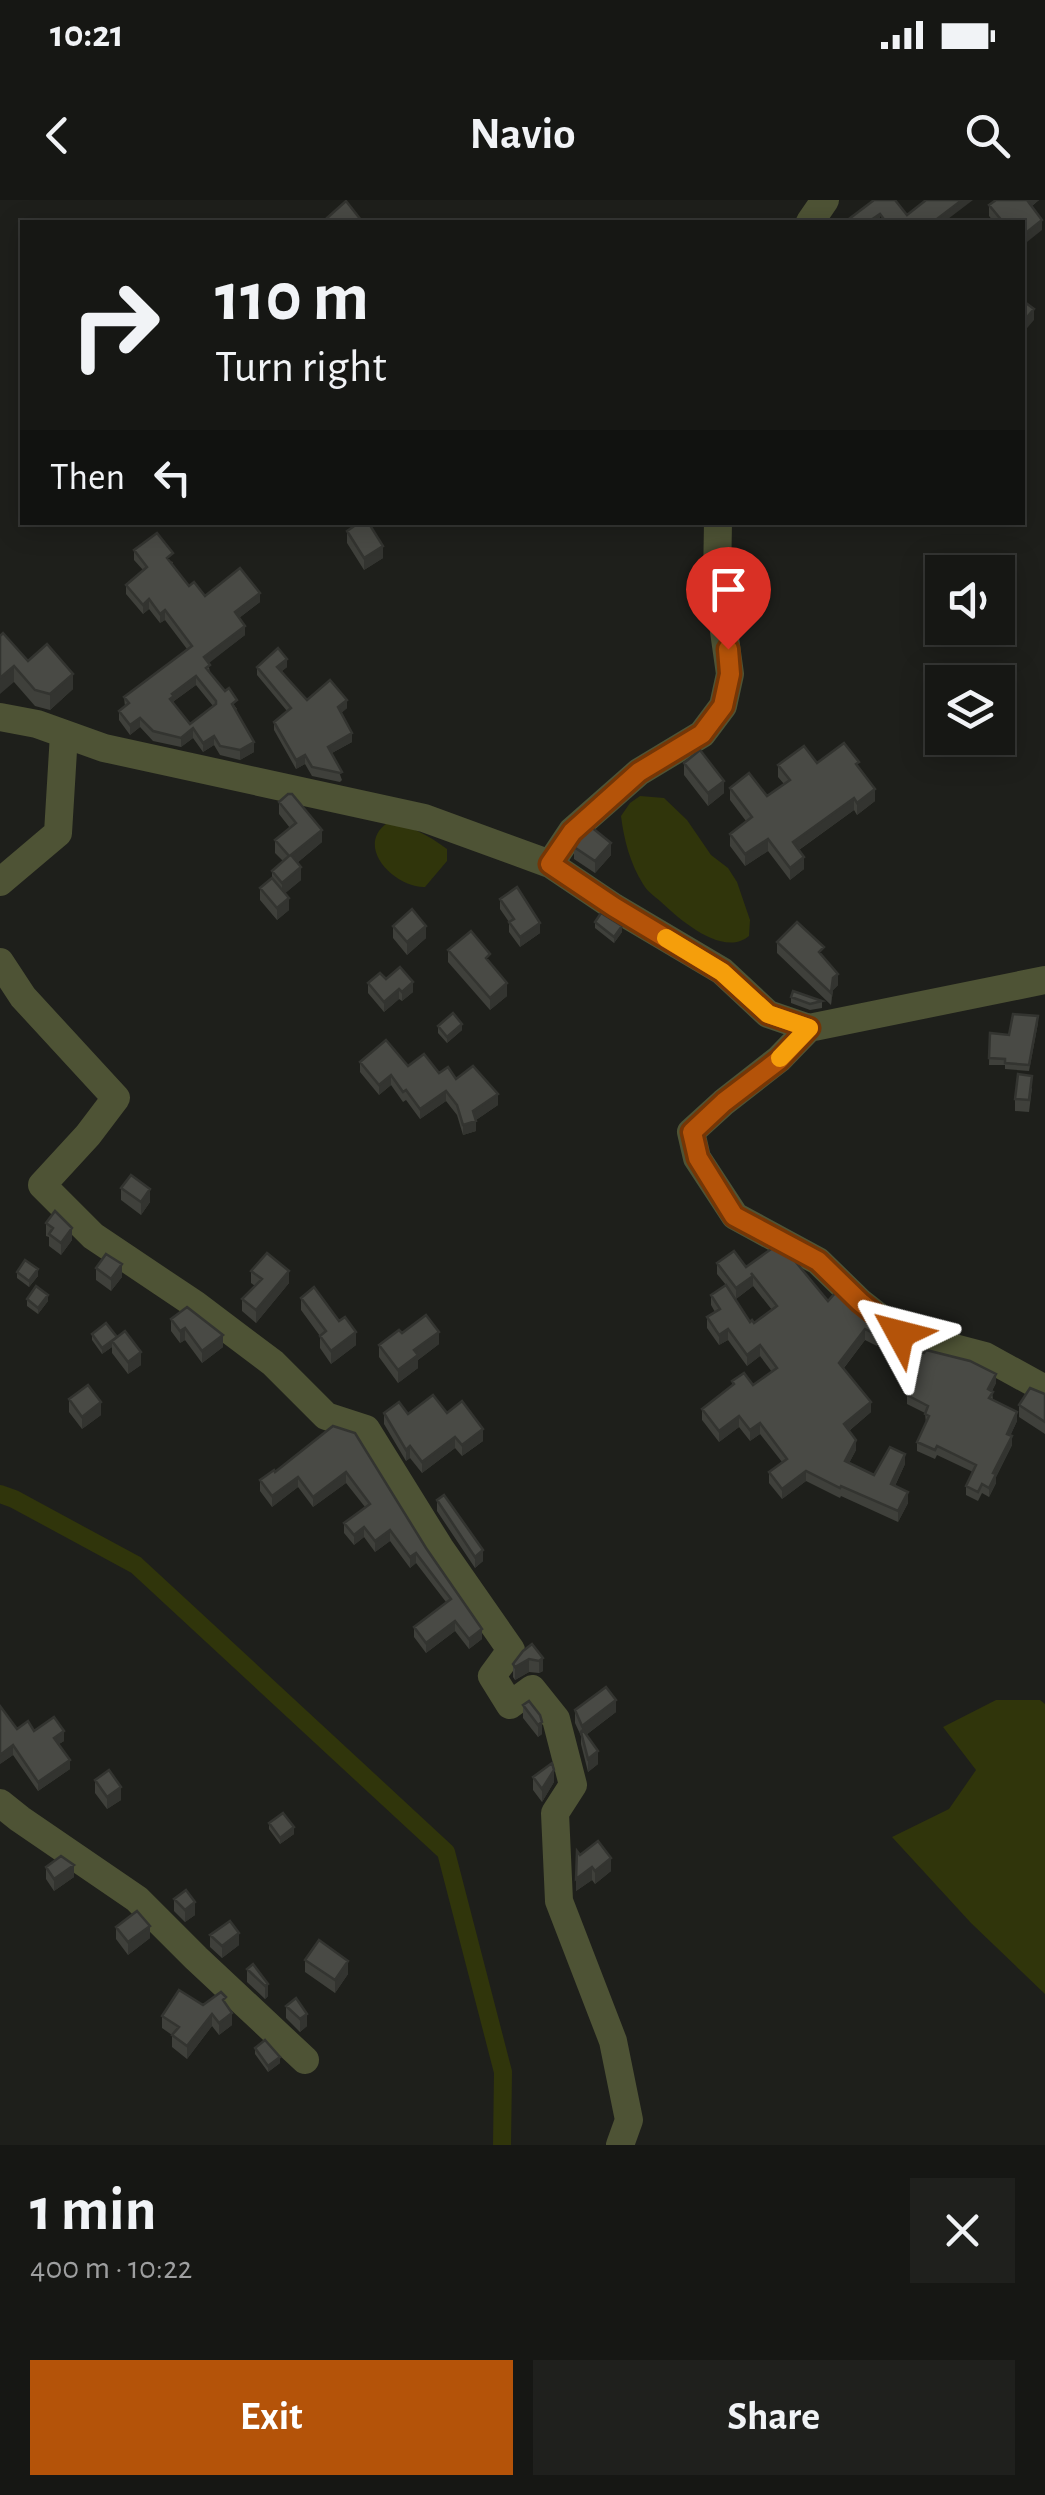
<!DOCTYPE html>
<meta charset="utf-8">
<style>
body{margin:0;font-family:"Alegreya Sans",sans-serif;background:#1f201d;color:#f1f3f6;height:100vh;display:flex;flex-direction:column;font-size:38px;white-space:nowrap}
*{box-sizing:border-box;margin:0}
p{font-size:32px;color:#9e9fa0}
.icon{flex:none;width:55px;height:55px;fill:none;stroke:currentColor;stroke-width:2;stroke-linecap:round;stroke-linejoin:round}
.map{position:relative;height:1945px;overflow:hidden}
.panel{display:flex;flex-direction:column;background:#161714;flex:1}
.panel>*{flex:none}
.banner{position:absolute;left:20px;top:20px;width:1005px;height:305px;border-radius:0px;box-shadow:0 5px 25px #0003,0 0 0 2px #353634;background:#161714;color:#f1f3f6;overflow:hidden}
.controls{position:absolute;left:925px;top:355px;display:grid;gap:20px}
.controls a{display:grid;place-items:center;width:90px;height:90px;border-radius:0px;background:#161714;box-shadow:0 5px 25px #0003,0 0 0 2px #353634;font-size:50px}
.pin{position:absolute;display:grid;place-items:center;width:85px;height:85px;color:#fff;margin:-102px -42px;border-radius:50% 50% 50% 0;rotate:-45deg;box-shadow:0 0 10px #0007}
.pin .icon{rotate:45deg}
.me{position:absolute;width:110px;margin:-55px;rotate:308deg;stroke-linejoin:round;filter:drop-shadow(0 0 8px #0008)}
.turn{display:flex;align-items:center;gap:35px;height:210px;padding:0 30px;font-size:45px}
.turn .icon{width:130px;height:130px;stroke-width:2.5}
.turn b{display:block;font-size:70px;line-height:85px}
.then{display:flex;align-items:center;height:95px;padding:0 30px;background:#0003;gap:20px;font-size:38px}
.round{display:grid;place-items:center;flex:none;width:105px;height:105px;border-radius:0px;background:#1f201d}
.head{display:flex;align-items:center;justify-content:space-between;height:170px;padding:0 30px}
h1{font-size:60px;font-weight:700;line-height:75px}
.button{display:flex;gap:20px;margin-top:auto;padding:20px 30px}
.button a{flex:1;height:115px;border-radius:0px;background:#b45309;color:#fff;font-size:40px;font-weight:700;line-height:115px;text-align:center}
.button a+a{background:#1f201d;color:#f1f3f6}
.status{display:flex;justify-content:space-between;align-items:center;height:70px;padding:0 50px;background:#161714;direction:ltr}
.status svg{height:28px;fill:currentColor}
header{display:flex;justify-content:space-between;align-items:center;height:130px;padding:0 30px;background:#161714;font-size:45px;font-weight:700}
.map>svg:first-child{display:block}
.water{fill:#30350b}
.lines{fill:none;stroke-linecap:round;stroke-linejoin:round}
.canal{stroke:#30350b;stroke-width:18}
.minor{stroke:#4e5335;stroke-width:28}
.wall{fill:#3f403b;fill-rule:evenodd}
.shaded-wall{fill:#333430}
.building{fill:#494a45;stroke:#333430;stroke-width:2.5;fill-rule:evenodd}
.route-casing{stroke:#753606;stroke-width:25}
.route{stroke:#b45309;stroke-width:18}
.slow{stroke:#f59e0b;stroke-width:18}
</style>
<div class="status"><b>10:21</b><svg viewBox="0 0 49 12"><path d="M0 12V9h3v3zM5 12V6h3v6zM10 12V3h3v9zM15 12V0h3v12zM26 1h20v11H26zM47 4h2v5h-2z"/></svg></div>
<header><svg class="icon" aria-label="back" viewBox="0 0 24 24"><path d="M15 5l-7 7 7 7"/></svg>Navio<svg class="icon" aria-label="search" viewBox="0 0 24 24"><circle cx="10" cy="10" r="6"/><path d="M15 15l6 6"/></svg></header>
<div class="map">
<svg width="1045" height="1945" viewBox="0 0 1045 1945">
<rect width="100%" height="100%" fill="#1e1f1b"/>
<path class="water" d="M640,596L664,598L687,620L711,655L728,668L737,682L750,720L749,736C723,758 679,719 660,701C654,696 647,691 643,684C630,663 624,640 621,616L630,603Z
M387,623C410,625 428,635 447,649V661L425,687C395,688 354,647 387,623Z
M996,1500H1040L1045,1504V1794L971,1723L892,1637L949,1609L976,1570L943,1527Z"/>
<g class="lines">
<path class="canal" d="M0,1294L14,1299L136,1365L446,1652L503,1872L502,1945"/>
<path class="minor" d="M810,22L825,0
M0,517L37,524L104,548L424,618L550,664L614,707L722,771L768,814L809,828L1045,780
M550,664L572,631L639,572L702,534L723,506L730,474L717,381L718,322
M0,682L58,633L64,534
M0,762L23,797L116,898L88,935L42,985L93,1036L196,1105L273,1163L326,1216L366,1229L440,1348L511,1450L492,1476L510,1505L532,1489L556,1519L573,1585L555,1613L559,1701L613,1841L629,1920L620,1945
M809,828L779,859L724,902L691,932L697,958L735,1016L818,1061L860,1102L901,1134L985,1156L1045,1189
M0,1603L20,1619L137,1699L196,1758L305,1860"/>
</g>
<path class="wall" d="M996,0H1039L1032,6L1042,30L1022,22H994L989,16V5Z
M347,331L383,358L364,370L347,343Z
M134,350L173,362L172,364L189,386L205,396L260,402L239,418L245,435L208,463L210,472L237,509L236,510L254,552L240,560L220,555L214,545L203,552L193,538L181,547L153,541L140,527L130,535L119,520V511L125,507L124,497L187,449L165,420L160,423L149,409L143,414L126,394V385L143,370L134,360ZM196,485L213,506L190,524L174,505V501Z
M0,436L28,461L73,489L50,510L35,506L14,482Z
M257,467H287L282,471L307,500L347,508L341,513L352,542L332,553L342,580L340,582L312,576L305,564L296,569L274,530V522L287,511L257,475Z
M684,563L724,593L708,606L684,575Z
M817,563L859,568L875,601L857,615L854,610L799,650L804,669L790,680L768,651L745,666L730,646V634L746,621L730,600V588L767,596L784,584L778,577V565Z
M279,602L322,642L297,663L301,680L285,693L289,710L277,720L260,700V688L272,678V671L283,661L275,653V640L290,628L279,614Z
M574,647L611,655L595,673L574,659Z
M500,699L540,733L520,747L509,732V722L500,709Z
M595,722L622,732L614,743L595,728Z
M393,726L426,738L407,755L393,738Z
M777,742L824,757L838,785L833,790L831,805L777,753Z
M448,750L507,796L490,810L448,762Z
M386,779L413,792L402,801L399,799L384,812L368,793V783Z
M791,797L822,801V808L810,810L791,803Z
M1038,823L1029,871L1005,869V865H989L990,833L1009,835Z
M438,826L462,830L447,843L438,833Z
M360,862L408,866L439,873L456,879L498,905L476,920V931L463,935L457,915L446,901L420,919L406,900L403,902L391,885L379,895L360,872Z
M1032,888L1029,912L1015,911V899Z
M121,988L150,1002L141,1015L121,1000Z
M46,1023L72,1040L61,1055L49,1046V1037L46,1036Z
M717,1063L746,1067L828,1101L880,1129V1140L877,1146L865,1140L844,1168L871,1212L849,1231L856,1250L849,1263L874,1275L905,1264L895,1286L908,1303L898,1322L841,1296L840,1298L806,1281L782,1299L769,1283V1272L782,1262L760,1234L750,1241L739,1227L719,1242L702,1220V1209L732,1185V1181L753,1185L772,1172L760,1156L747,1166L728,1140L719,1145L707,1128V1117L715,1112L711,1105V1095L726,1085L717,1074ZM753,1086L772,1110L754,1123L750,1122L729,1089L736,1099Z
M96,1068L122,1077L111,1091L96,1080Z
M251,1071L289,1083L256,1123L242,1111V1099L255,1086L251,1083Z
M17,1072L38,1076L29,1087L17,1078Z
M301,1098L356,1145L331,1164L320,1148V1136L301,1110Z
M27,1099L48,1101L38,1114L27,1106Z
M171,1119L223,1147L202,1163L185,1140L180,1143L171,1131Z
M402,1133L439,1144L418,1160V1168L398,1183L379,1157V1145Z
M92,1134L117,1137L141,1165L128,1174L112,1153V1147L102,1154L92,1140Z
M902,1168L996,1183L992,1191L993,1200L1017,1221L1010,1236L1012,1245L996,1277V1283L989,1297L982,1293L978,1301L966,1295V1286L973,1272L937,1255L935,1259L917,1251V1242L926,1224L925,1213L907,1204V1195L913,1183L902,1177Z
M1045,1194V1234L1019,1217V1205Z
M69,1199L101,1215L82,1229L69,1212Z
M384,1213H447L483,1241L462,1256L455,1248L422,1273L410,1258L406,1261L384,1224Z
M333,1226L482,1439L469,1449L455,1431L426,1453L414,1437V1427L446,1402L416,1363L410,1368L390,1341L375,1352L364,1337L354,1345L344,1333V1323L365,1307L346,1283L313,1307L298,1287L272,1307L260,1291V1280L275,1272Z
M437,1300L483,1361L475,1368L437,1311Z
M523,1451L543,1458V1471L539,1473L529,1472L515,1480L513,1477V1464Z
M523,1505L542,1522V1534L538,1537L523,1518Z
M575,1510L616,1512L586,1535L598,1564L588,1572L581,1544V1536L575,1523Z
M17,1529L34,1531L64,1541L59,1544L70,1569L38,1591L13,1555L0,1564Z
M533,1577L554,1582L542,1602L533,1590Z
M95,1580L121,1600L107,1609L95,1593Z
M269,1623L294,1634L280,1644L269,1629Z
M580,1655L611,1671L595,1684L592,1680L576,1691Z
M46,1667L74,1677L54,1691L46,1679Z
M174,1699L195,1715L185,1722L174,1711Z
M116,1727L150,1738L128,1755L116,1739Z
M210,1735L239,1745L222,1758L210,1747Z
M305,1760L348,1774L335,1793L305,1772Z
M247,1769L268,1784V1796L265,1799L247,1782Z
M226,1804L232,1825L219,1835L212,1826L187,1859L172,1847V1835L162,1828V1816L203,1805Z
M286,1806L307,1826L300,1832L286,1818Z
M255,1848L280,1863L268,1872L255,1854Z"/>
<path class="shaded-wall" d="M962,0H973L944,22H933Z
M1026,0H1039L1026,10Z
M880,14V22H868Z
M1042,20V30L1022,46V36Z
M1034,109V120L1022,134V123Z
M383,346V358L364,370V358Z
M260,393V402L235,421V412Z
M149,399V409L143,414V405Z
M165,410V420L160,423V414Z
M245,426V435L204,467V457Z
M287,459V467L277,475V467Z
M14,466V482L0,494V478Z
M73,474V489L50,510V494Z
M196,476V485L174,501V506L170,499L172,494Z
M347,500V508L338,516V507Z
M140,518V527L130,535V525Z
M193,528V538L181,547V538Z
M352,533V542L328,555V547Z
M214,536V545L203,552V543Z
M254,542V552L240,560V550Z
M305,555V564L296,569V560Z
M724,581V593L708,606V593Z
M875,589V601L857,615V603Z
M854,598V610L793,654V642Z
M322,630V642L291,668V655Z
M768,639V651L745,666V654Z
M611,643V655L595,673V661Z
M804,657V669L790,680V668Z
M301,667V680L282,696V683Z
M289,698V710L277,720V708Z
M540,723V733L520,747V737Z
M426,726V738L407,755V742Z
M622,726V732L614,743V737Z
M838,774V785L833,790L831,805L833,778Z
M413,782V792L402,801V792Z
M507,783V796L490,810V798Z
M399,789V799L384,812V802Z
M462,824V830L447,843V837Z
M391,875V885L379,895V885Z
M446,891V901L420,919V909Z
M498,894V905L473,922V911Z
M476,921V931L463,935V925Z
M150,989V1002L141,1015V1002Z
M72,1028V1040L61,1055V1043Z
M122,1064V1077L111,1091V1079Z
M38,1069V1076L29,1087V1081Z
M289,1071V1083L256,1123V1110Z
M753,1076V1086L736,1099V1088Z
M48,1095V1101L38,1114V1108Z
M185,1128V1140L180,1143V1131Z
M728,1129V1140L719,1145V1135Z
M865,1129V1140L839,1174V1163Z
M356,1132V1145L331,1164V1151Z
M439,1132V1144L418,1160V1168L398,1183V1170L414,1150Z
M223,1135V1147L202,1163V1151Z
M112,1141V1147L102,1154V1148Z
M760,1145V1156L747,1166V1155Z
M141,1152V1165L128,1174V1162Z
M996,1174V1183L988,1198V1189Z
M101,1202V1215L82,1229V1217Z
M871,1202V1212L844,1235V1224Z
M1017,1212V1221L1007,1243V1234Z
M739,1216V1227L719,1242V1231Z
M760,1223V1234L750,1241V1230Z
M483,1229V1241L462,1256V1245Z
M1012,1236V1245L996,1277V1283L989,1297V1288L993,1273Z
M455,1237V1248L422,1273V1262Z
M856,1240V1250L845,1271V1261Z
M410,1246V1258L406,1261V1250Z
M905,1254V1264L891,1294V1284Z
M806,1271V1281L782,1299V1289Z
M346,1272V1283L313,1307V1297Z
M298,1277V1287L272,1307V1296Z
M908,1292V1303L898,1322V1311Z
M364,1327V1337L354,1345V1335Z
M390,1330V1341L375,1352V1341Z
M483,1350V1361L475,1368V1357Z
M416,1353V1363L410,1368V1357Z
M455,1421V1431L426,1453V1443Z
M482,1429V1439L469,1449V1439Z
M543,1458V1471L539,1473V1461Z
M529,1459V1472L515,1480V1467Z
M616,1500V1512L582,1538V1526Z
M542,1522V1534L538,1537V1525Z
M64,1531V1541L54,1547V1538Z
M13,1545V1555L0,1564V1555Z
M598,1551V1564L588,1572V1559Z
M70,1560V1569L38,1591V1582Z
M554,1570V1582L542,1602V1589Z
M121,1587V1600L107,1609V1597Z
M294,1627V1634L280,1644V1638Z
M611,1658V1671L595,1684V1671Z
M74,1665V1677L54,1691V1679Z
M592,1667V1680L576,1691V1679Z
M195,1702V1715L185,1722V1710Z
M150,1726V1738L128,1755V1742Z
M239,1733V1745L222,1758V1746Z
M348,1761V1774L335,1793V1780Z
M268,1784V1796L265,1799V1786Z
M232,1813V1825L219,1835V1823Z
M212,1814V1826L187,1859V1846Z
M307,1814V1826L300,1832V1819Z
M280,1857V1863L268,1872V1866Z"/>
<path class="building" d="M874,0H895L907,15L926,0H962L933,22H886L880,14L868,22H852L849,19Z
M996,0H1027L1042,20L1022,36V22H1003L989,5Z
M346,1L361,20L358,22H330L327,18Z
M1022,100L1034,109L1022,123Z
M360,322H368L383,346L364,358L347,331Z
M157,333L173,353L167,358L189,386L194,382L205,396L240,368L260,393L235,412L245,426L204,457L210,465L206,468L225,491L229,488L237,500L232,504L254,542L240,550L220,546L214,536L203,543L193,528L181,538L153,531L140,518L130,525L119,511L129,503L124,497L192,446L165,410L160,414L149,399L143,405L126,385L147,367L134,350ZM196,476L216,501V504L190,524L170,499L174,496L172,494Z
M3,433L28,461L47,444L73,474L50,494L35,490L14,466L0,478V436Z
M278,448L287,459L277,467L307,500L330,480L347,500L338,507L352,533L328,547L342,572L340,573L312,567L305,555L296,560L274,522L291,508L257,467Z
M844,543L859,562L856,564L875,589L857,603L854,598L793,642L804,657L790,668L768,639L745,654L730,634L752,617L730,588L749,573L767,596L790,580L778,565L804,546L817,563Z
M700,550L724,581L708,593L684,563Z
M288,594H292L322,630L291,655L301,667L282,683L272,671L289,656L275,640L296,623L279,602Z
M590,626L611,643L595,661L574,647Z
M272,678L289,698L277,708L260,688Z
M517,687L540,723L520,737L509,722L514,719L500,699Z
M412,709L426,726L407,742L393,726Z
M601,713L622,726L614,737L595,722Z
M797,722L824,747L819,752L838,774L833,778L831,793L777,742Z
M471,731L490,754L486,758L507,783L490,798L448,750Z
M400,767L413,782L402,792L399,789L384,802L368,783L380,773L386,779Z
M793,791L822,801L810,804L791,797Z
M453,813L462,824L447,837L438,826Z
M1013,814L1038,816L1029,865L1005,863V859L989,858L990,833L1009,835Z
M386,840L408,866L424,854L439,873L448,867L456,879L473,866L498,894L473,911L476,921L463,925L457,905L446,891L420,909L406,890L403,892L391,875L379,885L360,862Z
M1018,874L1032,876L1029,900L1015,899Z
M131,975L150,989L141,1002L121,988Z
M55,1011L72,1028L61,1043L49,1034L53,1028L46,1023Z
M774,1047L790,1055L828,1101L836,1092L880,1129L877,1135L865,1129L839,1163L871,1202L844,1224L856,1240L845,1261L874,1275L890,1247L905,1254L891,1284L908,1292L898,1311L841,1286L840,1288L806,1271L782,1289L769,1272L787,1259L760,1223L750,1230L739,1216L719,1231L702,1209L734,1184L732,1181L744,1173L753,1185L777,1168L760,1145L747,1155L728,1129L719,1135L707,1117L720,1109L711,1095L726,1085L750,1122L752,1120L754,1123L777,1106L751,1073L753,1076L736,1088L717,1063L734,1051L746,1067Z
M267,1053L289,1071L256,1110L242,1099L262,1079L251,1071Z
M106,1054L122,1064L111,1079L96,1068Z
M25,1060L38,1069L29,1081L17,1072Z
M36,1086L48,1095L38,1108L27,1099Z
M314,1087L339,1121L345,1117L356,1132L331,1151L320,1136L326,1131L301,1098Z
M187,1107L223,1135L202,1151L185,1128L180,1131L171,1119Z
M426,1115L439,1132L414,1150L418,1155L398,1170L379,1145L399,1130L402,1133Z
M106,1123L117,1137L102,1148L92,1134Z
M125,1131L141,1152L128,1162L112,1141Z
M912,1147L924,1153L926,1150L970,1161L996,1174L988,1189L993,1192L989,1198L1017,1212L1007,1234L1012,1236L993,1273L996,1274L989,1288L982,1284L978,1292L966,1286L976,1265L937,1246L935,1250L917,1242L929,1216L925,1214L928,1206L907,1195L917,1176L902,1168Z
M88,1185L101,1202L82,1217L69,1199Z
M1030,1188L1045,1194V1222L1019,1205Z
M433,1195L447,1213L462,1201L483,1229L462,1245L455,1237L422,1262L410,1246L406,1250L384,1213L399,1202L408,1214Z
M333,1226L355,1233L426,1348L482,1429L469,1439L455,1421L426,1443L414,1427L451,1399L416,1353L410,1357L390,1330L375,1341L364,1327L354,1335L344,1323L370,1304L346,1272L313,1297L298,1277L272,1296L260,1280L274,1270L275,1272Z
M444,1295L483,1350L475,1357L437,1300Z
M532,1444L543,1458L539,1461L529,1459L515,1467L513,1464L523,1451Z
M606,1487L616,1500L582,1526L575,1510Z
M529,1501L540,1515L542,1522L538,1525L523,1505Z
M0,1506L17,1529L28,1521L34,1531L54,1517L64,1531L54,1538L70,1560L38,1582L13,1545L0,1555Z
M583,1530L598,1551L588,1559L581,1532Z
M552,1563L554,1570L542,1589L533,1577Z
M109,1570L121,1587L107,1597L95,1580Z
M283,1613L294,1627L280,1638L269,1623Z
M598,1641L611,1658L595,1671L592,1667L576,1679L577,1651L580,1655Z
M61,1656L74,1665L54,1679L46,1667Z
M186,1690L195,1702L185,1710L174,1699Z
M137,1711L150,1726L128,1742L116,1727Z
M230,1721L239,1733L222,1746L210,1735Z
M319,1740L348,1761L335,1780L305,1760Z
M253,1764L268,1784L265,1786L247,1769Z
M179,1790L203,1805L221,1792L226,1797L223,1800L232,1813L219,1823L212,1814L187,1846L172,1835L179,1827L162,1816Z
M296,1798L307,1814L300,1819L286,1806Z
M265,1840L280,1857L268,1866L255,1848Z"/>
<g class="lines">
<defs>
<path id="route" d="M728,449L730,474L723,506L702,534L639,572L572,632L550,664L614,707L722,772L768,814L809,828L779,860L724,902L692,932L698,958L734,1016L818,1061L860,1102L900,1134"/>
</defs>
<use href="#route" class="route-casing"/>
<use href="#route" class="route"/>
<path class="slow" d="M666,738L722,772L768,814L809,828L780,858"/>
</g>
</svg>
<div class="controls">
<a><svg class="icon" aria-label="sound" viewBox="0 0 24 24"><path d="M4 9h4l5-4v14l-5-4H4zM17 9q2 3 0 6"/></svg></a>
<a><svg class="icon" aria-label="layers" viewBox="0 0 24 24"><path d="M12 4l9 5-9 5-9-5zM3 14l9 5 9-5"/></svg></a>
</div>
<div class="pin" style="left:728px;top:449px;background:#d93025"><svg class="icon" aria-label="arrive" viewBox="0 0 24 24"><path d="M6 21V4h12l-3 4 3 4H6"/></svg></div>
<svg class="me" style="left:900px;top:1134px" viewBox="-20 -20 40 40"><path d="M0-17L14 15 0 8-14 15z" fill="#b45309" stroke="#fff" stroke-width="4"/></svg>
<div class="banner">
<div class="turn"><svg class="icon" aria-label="right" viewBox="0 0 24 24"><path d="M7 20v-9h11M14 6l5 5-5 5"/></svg><div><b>110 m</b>Turn right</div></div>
<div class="then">Then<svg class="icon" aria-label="left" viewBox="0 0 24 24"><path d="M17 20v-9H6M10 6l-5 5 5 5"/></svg></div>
</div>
</div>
<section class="panel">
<div class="head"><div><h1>1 min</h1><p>400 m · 10:22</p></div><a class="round"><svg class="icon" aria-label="close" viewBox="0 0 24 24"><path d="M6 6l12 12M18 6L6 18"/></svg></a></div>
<div class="button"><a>Exit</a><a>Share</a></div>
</section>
